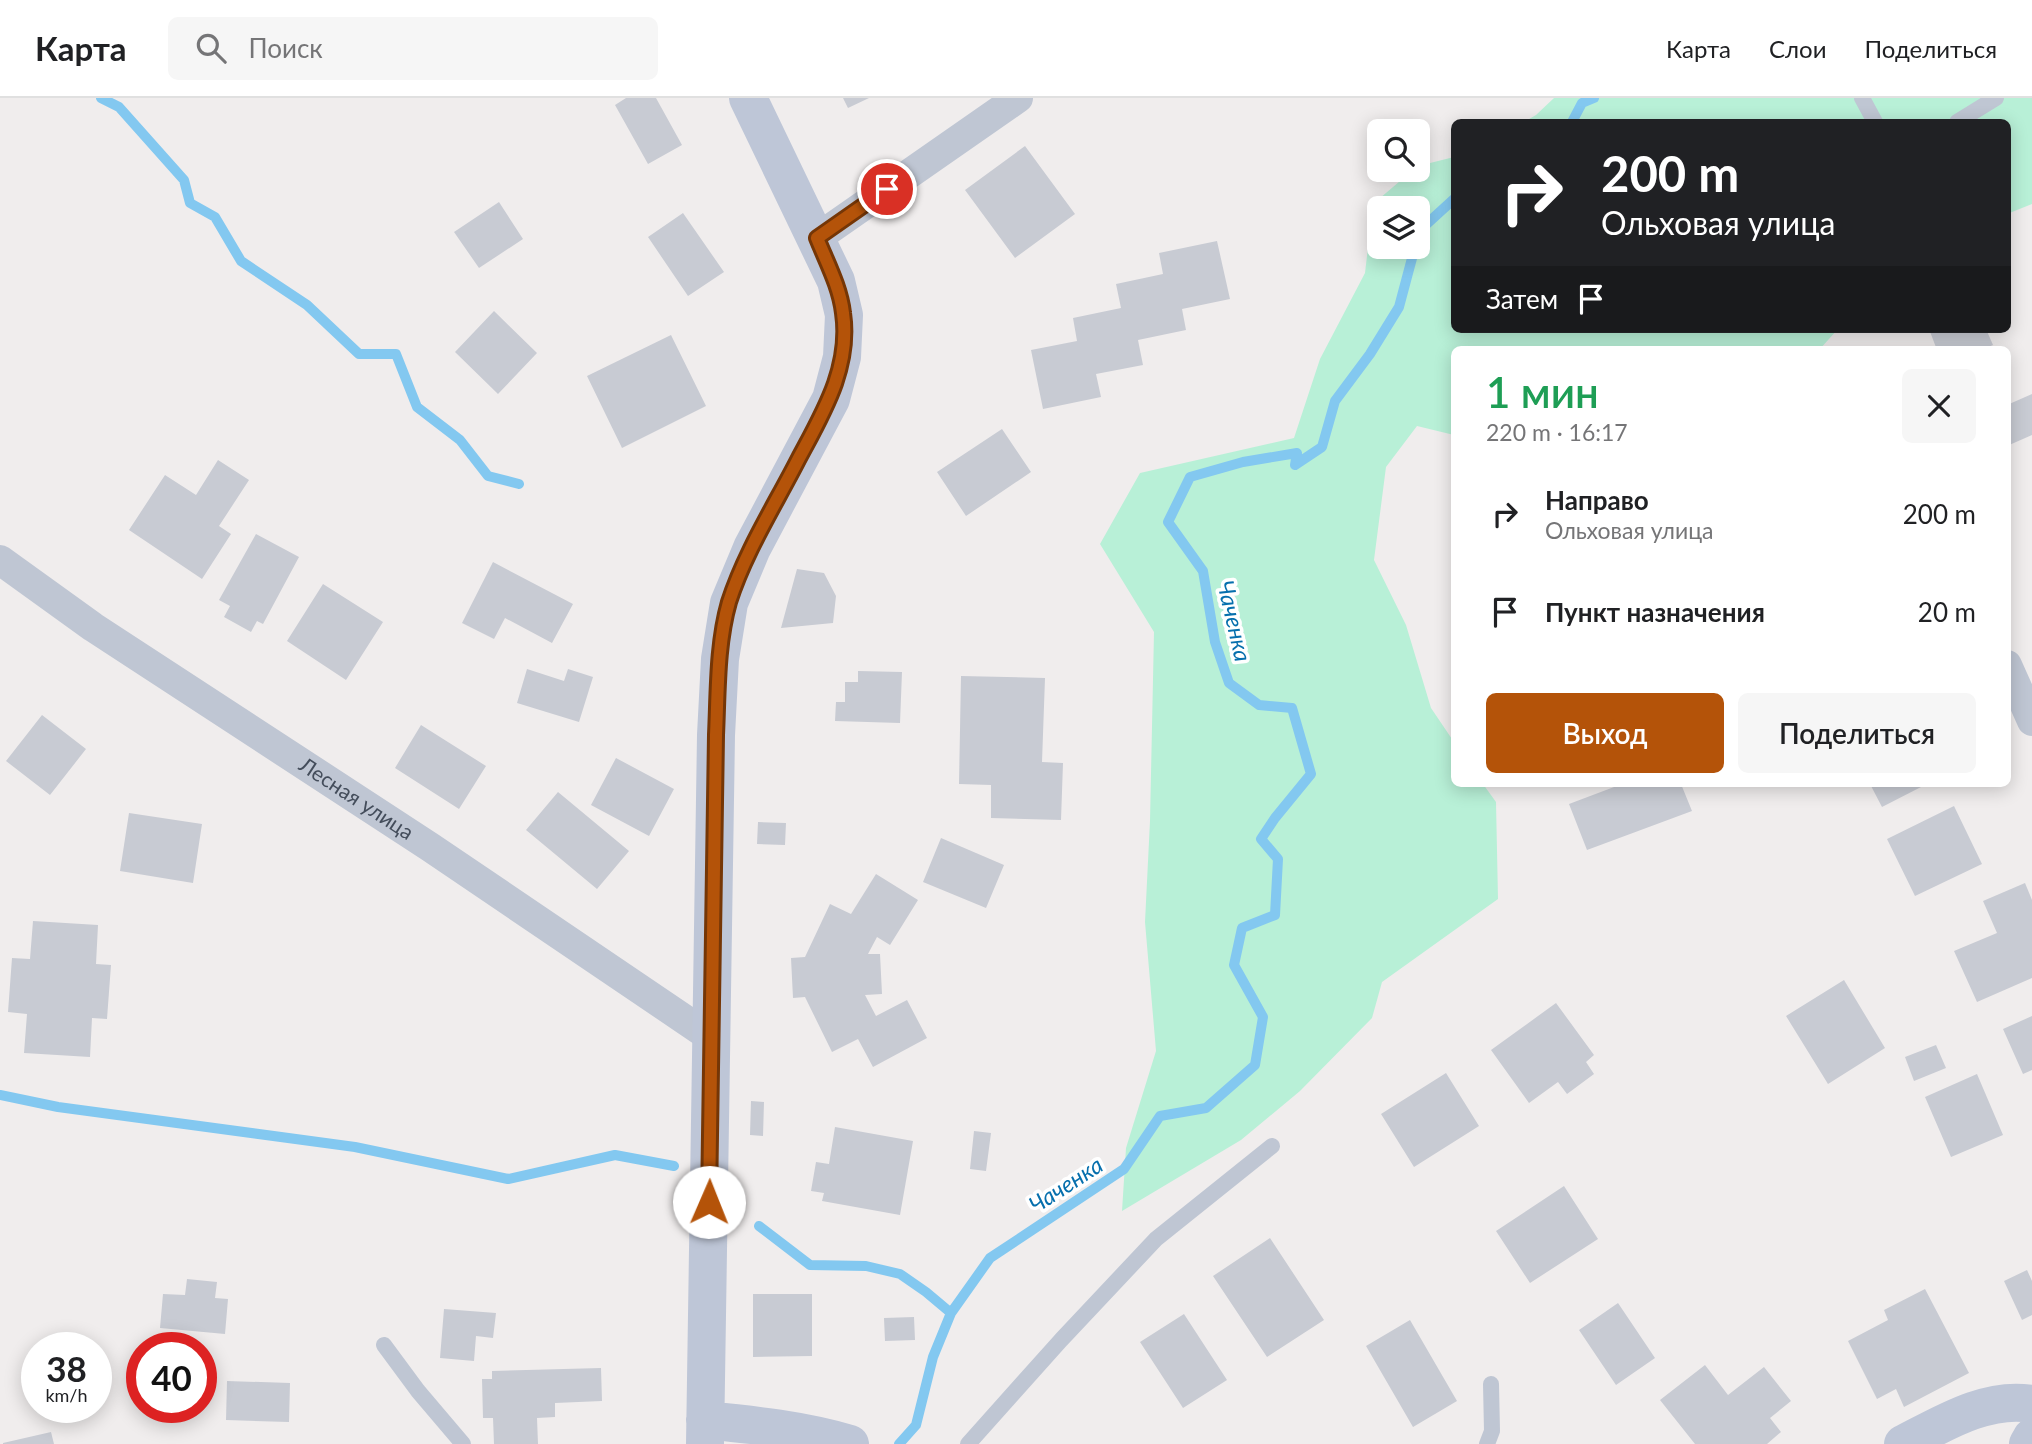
<!DOCTYPE html>
<html lang="ru">
<meta charset="utf-8">
<style>
body{margin:0;font-family:Lato,sans-serif;background:#f6f6f6;color:#202124;height:100vh;display:flex;flex-direction:column;font-size:26px;white-space:nowrap}
*{box-sizing:border-box;margin:0}
p{font-size:23px;color:#757577}
.icon{flex:none;width:38px;height:38px;fill:none;stroke:currentColor;stroke-width:2;stroke-linecap:round;stroke-linejoin:round}
.map{position:relative;flex:1;overflow:hidden}
.side{position:absolute;left:1451px;top:248px;width:560px;height:441px;display:flex;flex-direction:column;background:#fff;border-radius:10px;box-shadow:0 4px 18px #0003}
.side>*{flex:none}
.hud{position:absolute;left:1451px;top:21px;width:560px;height:214px;border-radius:10px;box-shadow:0 4px 18px #0003;background:#202124;color:#fff;overflow:hidden}
.controls{position:absolute;left:1367px;top:21px;display:grid;gap:14px}
.controls a{display:grid;place-items:center;width:63px;height:63px;border-radius:10px;background:#fff;box-shadow:0 4px 18px #0003;font-size:35px}
.speed{position:absolute;left:21px;top:1234px;display:flex;gap:14px;font-size:35px;font-weight:700;text-align:center}
.speed>*{display:grid;place-content:center;width:91px;height:91px;border-radius:50%;background:#fff;box-shadow:0 4px 18px #0003;line-height:1}
.speed small{font-size:18px;font-weight:400}
.speed .limit{border:10px solid #d22;background:#fff;color:#111}
.pin{position:absolute;display:grid;place-items:center;width:60px;height:60px;color:#fff;margin:-30px;border:4px solid #fff;border-radius:50%;box-shadow:0 2px 7px #0007}
.me{position:absolute;width:77px;margin:-38px;rotate:1deg;stroke-linejoin:round;filter:drop-shadow(0 0 5px #0008)}
.turn{display:flex;align-items:center;gap:24px;height:147px;padding:0 35px;font-size:32px}
.turn .icon{width:91px;height:91px;stroke-width:2.5}
.turn b{display:block;font-size:49px;line-height:60px}
.then{display:flex;align-items:center;height:66px;padding:0 35px;background:#0003;gap:14px;font-size:26px}
.round{display:grid;place-items:center;flex:none;width:74px;height:74px;border-radius:10px;background:#f6f6f6}
.headline{display:flex;align-items:center;justify-content:space-between;height:119px;padding:0 35px}
h1{font-size:42px;font-weight:600;line-height:52px;color:#1e9e55}
.button{display:flex;gap:14px;margin-top:auto;padding:14px 35px}
.button a{flex:1;height:80px;border-radius:10px;background:#b45309;color:#fff;font-size:28px;font-weight:600;line-height:80px;text-align:center}
.button a+a{background:#f6f6f6;color:#202124}
ul{padding:0;list-style:none}
li{display:flex;align-items:center;gap:21px;height:98px;padding:0 35px}
li div{flex:1}
li b{display:block;font-size:26px}
li em{font-style:normal}
header{display:flex;align-items:center;gap:42px;box-sizing:border-box;height:98px;padding:0 35px;background:#fff;border-bottom:2px solid #e0e0e0}
header strong{font-size:33px}
nav{display:flex;gap:38px;margin-inline-start:auto;font-size:24px}
.search{width:490px;height:63px;background:#f6f6f6;display:flex;align-items:center;gap:18px;box-sizing:border-box;padding:0 24px;border-radius:10px;color:#757577;font-size:26px}
.map>svg:first-child{display:block}
.green{fill:#b8f0d7;fill-rule:evenodd}
.lines{fill:none;stroke-linecap:round;stroke-linejoin:round}
.stream{stroke:#83c8f0;stroke-width:10}
.building{fill:#c8cbd3}
.lane{stroke:#bfc6d3;stroke-width:16}
.street{stroke:#bfc6d3;stroke-width:30}
.secondary{stroke:#bec6d7;stroke-width:38}
.route-casing{stroke:#753606;stroke-width:18}
.route{stroke:#b45309;stroke-width:12}
.labels{text-anchor:middle;stroke-width:7;stroke-linejoin:round;paint-order:stroke}
.street-label{font-size:21px;fill:#444d5b;stroke:#fff}
.water-label{font-size:23px;font-style:italic;fill:#066fad;stroke:#fff}
</style>
<header>
<strong>Карта</strong>
<div class="search"><svg class="icon" aria-label="search" viewBox="0 0 24 24"><circle cx="10" cy="10" r="6"/><path d="M15 15l6 6"/></svg>Поиск</div>
<nav><a>Карта</a><a>Слои</a><a>Поделиться</a></nav>
</header>
<div class="map">
<svg width="2032" height="1346" viewBox="0 0 2032 1346">
<rect width="100%" height="100%" fill="#f0eded"/>
<path class="green" d="M1554,0H2032V106L2007,116V24H1524L1536,17Z
M1454,59V231H1838L1819,252H1454V337L1417,328L1386,369L1374,462L1406,527L1431,610L1454,644V686H1483L1496,704L1498,801L1382,884L1372,920L1300,993L1241,1042L1122,1113L1126,1050L1156,953L1145,824L1150,723L1154,534L1100,446L1140,375L1294,340L1320,261L1365,175L1373,106L1413,72H1418V68ZM1379,110H1418V149H1379Z"/>
<g class="lines">
<path class="stream" d="M101,0L119,9L184,82L190,105L215,119L241,163L307,207L359,256H396L417,309L460,342L488,378L519,386
M1572,24L1582,5L1594,0
M1418,140L1419,133L1454,101
M0,997L58,1009L355,1049L508,1081L615,1057L674,1068
M759,1128L810,1167L866,1168L900,1176L926,1194L951,1215
M899,1346L916,1327L933,1259L951,1215L990,1160L1124,1071L1160,1018L1206,1010L1255,967L1263,919L1234,867L1242,830L1275,817L1278,761L1261,741L1275,720L1311,676L1292,610L1259,607L1229,585L1215,544L1203,473L1168,424L1190,379L1243,364L1297,355L1295,367L1322,349L1335,303L1370,256L1399,209L1415,149"/>
</g>
<path class="building" d="M626,0H656L682,47L648,66L615,7Z
M843,0H869L848,10Z
M1025,48L1075,116L1015,160L965,92Z
M499,104L523,141L479,170L454,134Z
M683,115L724,174L688,198L648,139Z
M1217,143L1230,201L1182,211L1186,232L1138,242L1143,267L1096,276L1101,299L1043,311L1031,252L1077,243L1073,220L1121,210L1116,186L1163,176L1159,155Z
M494,213L537,255L498,296L455,254Z
M1929,231H1986L1993,247L1981,252H1937Z
M671,237L706,308L622,350L587,278Z
M2032,296V337L2007,348V307Z
M1002,331L1031,374L966,418L937,374Z
M218,362L249,382L219,428L231,436L202,481L129,432L165,377L196,397Z
M256,436L299,459L263,526L257,523L251,534L224,519L230,508L219,502Z
M493,464L573,506L552,545L505,520L494,541L462,525Z
M797,471L824,475L836,498L833,525L781,530Z
M323,486L383,524L346,582L287,543Z
M527,571L564,583L568,571L593,579L579,624L517,605Z
M858,573L902,574L900,625L835,623L836,604H845V584H858Z
M961,578L1045,580L1042,664L1063,665L1061,722L991,720V687L959,686Z
M42,617L86,651L50,697L6,663Z
M421,627L486,668L459,711L395,670Z
M616,660L674,691L649,738L591,707Z
M1622,686H1681L1692,713L1587,752L1569,706Z
M1870,686H1920L1921,689L1882,709Z
M558,694L629,753L597,791L526,732Z
M1954,708L1982,766L1915,798L1887,741Z
M129,715L202,726L193,785L120,773Z
M758,724L786,725L785,747L757,746Z
M941,740L1004,767L986,810L923,784Z
M876,776L918,802L890,847L877,839L868,856H880L882,896L865,897L876,918L907,902L927,940L873,969L858,941L832,954L805,899L793,900L791,860L805,859L830,806L851,816Z
M2025,785L2032,802V880L1977,904L1954,853L1997,835L1983,803Z
M33,823L98,827L96,866L111,867L107,921L92,920L90,959L24,955L27,916L8,914L12,860L30,861Z
M1844,882L1885,950L1828,986L1786,918Z
M1556,905L1594,957L1586,964L1594,976L1567,996L1558,984L1529,1005L1491,952Z
M2032,918V972L2023,976L2003,931Z
M1936,947L1946,970L1914,983L1905,959Z
M1446,975L1479,1028L1414,1069L1381,1016Z
M1977,976L2003,1037L1951,1059L1925,999Z
M751,1003L764,1004L763,1038L750,1037Z
M835,1029L913,1043L900,1117L822,1103L824,1095L811,1093L816,1064L829,1066Z
M974,1033L991,1035L986,1073L970,1071Z
M1564,1088L1598,1141L1530,1185L1496,1133Z
M1270,1140L1324,1222L1267,1259L1213,1178Z
M2027,1172L2032,1183V1217L2022,1222L2004,1183Z
M187,1181L217,1184L215,1200L228,1201L225,1236L160,1230L163,1196L185,1197Z
M1925,1191L1969,1275L1904,1309L1896,1291L1877,1301L1848,1243L1888,1222L1884,1212Z
M753,1196H812V1258L753,1259Z
M1618,1205L1655,1260L1616,1287L1579,1232Z
M444,1211L496,1215L493,1240L476,1238L474,1263L440,1260Z
M1184,1216L1227,1282L1183,1310L1140,1244Z
M914,1219L915,1242L885,1243L884,1220Z
M1410,1222L1457,1303L1413,1329L1366,1248Z
M1705,1267L1728,1297L1764,1269L1791,1303L1770,1320L1781,1334L1767,1346H1695L1660,1302Z
M601,1270L602,1303L555,1305V1319L537,1320L538,1346H494L493,1320H483L482,1281H492V1273Z
M227,1283L290,1285L289,1324L226,1322Z
M51,1334L54,1346H3V1345Z"/>
<g class="lines">
<path class="lane" d="M1862,0L1875,24
M1957,24L1996,0
M384,1247L418,1293L463,1346
M968,1346L1061,1242L1156,1141L1272,1048
M1487,1346L1492,1333L1491,1286"/>
<g class="street">
<path d="M817,140L1018,0"/>
<path id="s1" d="M0,462L93,529L430,749L712,940"/>
<path d="M2007,567L2032,623"/>
</g>
<path class="secondary" d="M705,1322C755,1327 803,1332 850,1346
M705,1346L716,637L720,561L729,505L752,450L831,301L842,259L844,217L836,183L748,0
M1903,1346C1942,1326 1987,1298 2032,1306
M2028,1346L2032,1339"/>
</g>
<g class="lines">
<defs>
<path id="route" d="M709,1104L716,637C718,593 717,546 729,504C745,454 775,407 799,360C823,315 851,269 843,215C840,189 827,165 817,140L887,91"/>
</defs>
<use href="#route" class="route-casing"/>
<use href="#route" class="route"/>
</g>
<g class="labels">
<g class="street-label">
<text dy="7" stroke="none"><textPath href="#s1" startOffset="429">Лесная улица</textPath></text>
</g>
<g class="water-label">
<text transform="translate(1234 523) rotate(77)" y="8">Чаченка</text>
<text transform="translate(1066 1087) rotate(-33)" y="8">Чаченка</text>
</g>
</g>
</svg>
<div class="controls">
<a><svg class="icon" aria-label="search" viewBox="0 0 24 24"><circle cx="10" cy="10" r="6"/><path d="M15 15l6 6"/></svg></a>
<a><svg class="icon" aria-label="layers" viewBox="0 0 24 24"><path d="M12 4l9 5-9 5-9-5zM3 14l9 5 9-5"/></svg></a>
</div>
<div class="speed"><div>38<small>km/h</small></div><div class="limit">40</div></div>
<div class="pin" style="left:887px;top:91px;background:#d93025"><svg class="icon" aria-label="arrive" viewBox="0 0 24 24"><path d="M6 21V4h12l-3 4 3 4H6"/></svg></div>
<svg class="me" style="left:709px;top:1104px" viewBox="-20 -20 40 40"><circle r="19" fill="#fff"/><path d="M0-13L10 11 0 6-10 11z" fill="#b45309"/></svg>
<div class="hud">
<div class="turn"><svg class="icon" aria-label="right" viewBox="0 0 24 24"><path d="M7 20v-9h11M14 6l5 5-5 5"/></svg><div><b>200 m</b>Ольховая улица</div></div>
<div class="then">Затем<svg class="icon" aria-label="arrive" viewBox="0 0 24 24"><path d="M6 21V4h12l-3 4 3 4H6"/></svg></div>
</div>
<section class="side">
<div class="headline"><div><h1>1 мин</h1><p>220 m · 16:17</p></div><a class="round"><svg class="icon" aria-label="close" viewBox="0 0 24 24"><path d="M6 6l12 12M18 6L6 18"/></svg></a></div>
<ul>
<li><svg class="icon" aria-label="right" viewBox="0 0 24 24"><path d="M7 20v-9h11M14 6l5 5-5 5"/></svg><div><b>Направо</b><p>Ольховая улица</p></div><em>200 m</em></li>
<li><svg class="icon" aria-label="arrive" viewBox="0 0 24 24"><path d="M6 21V4h12l-3 4 3 4H6"/></svg><div><b>Пункт назначения</b></div><em>20 m</em></li>
</ul>
<div class="button"><a>Выход</a><a>Поделиться</a></div>
</section>
</div>
